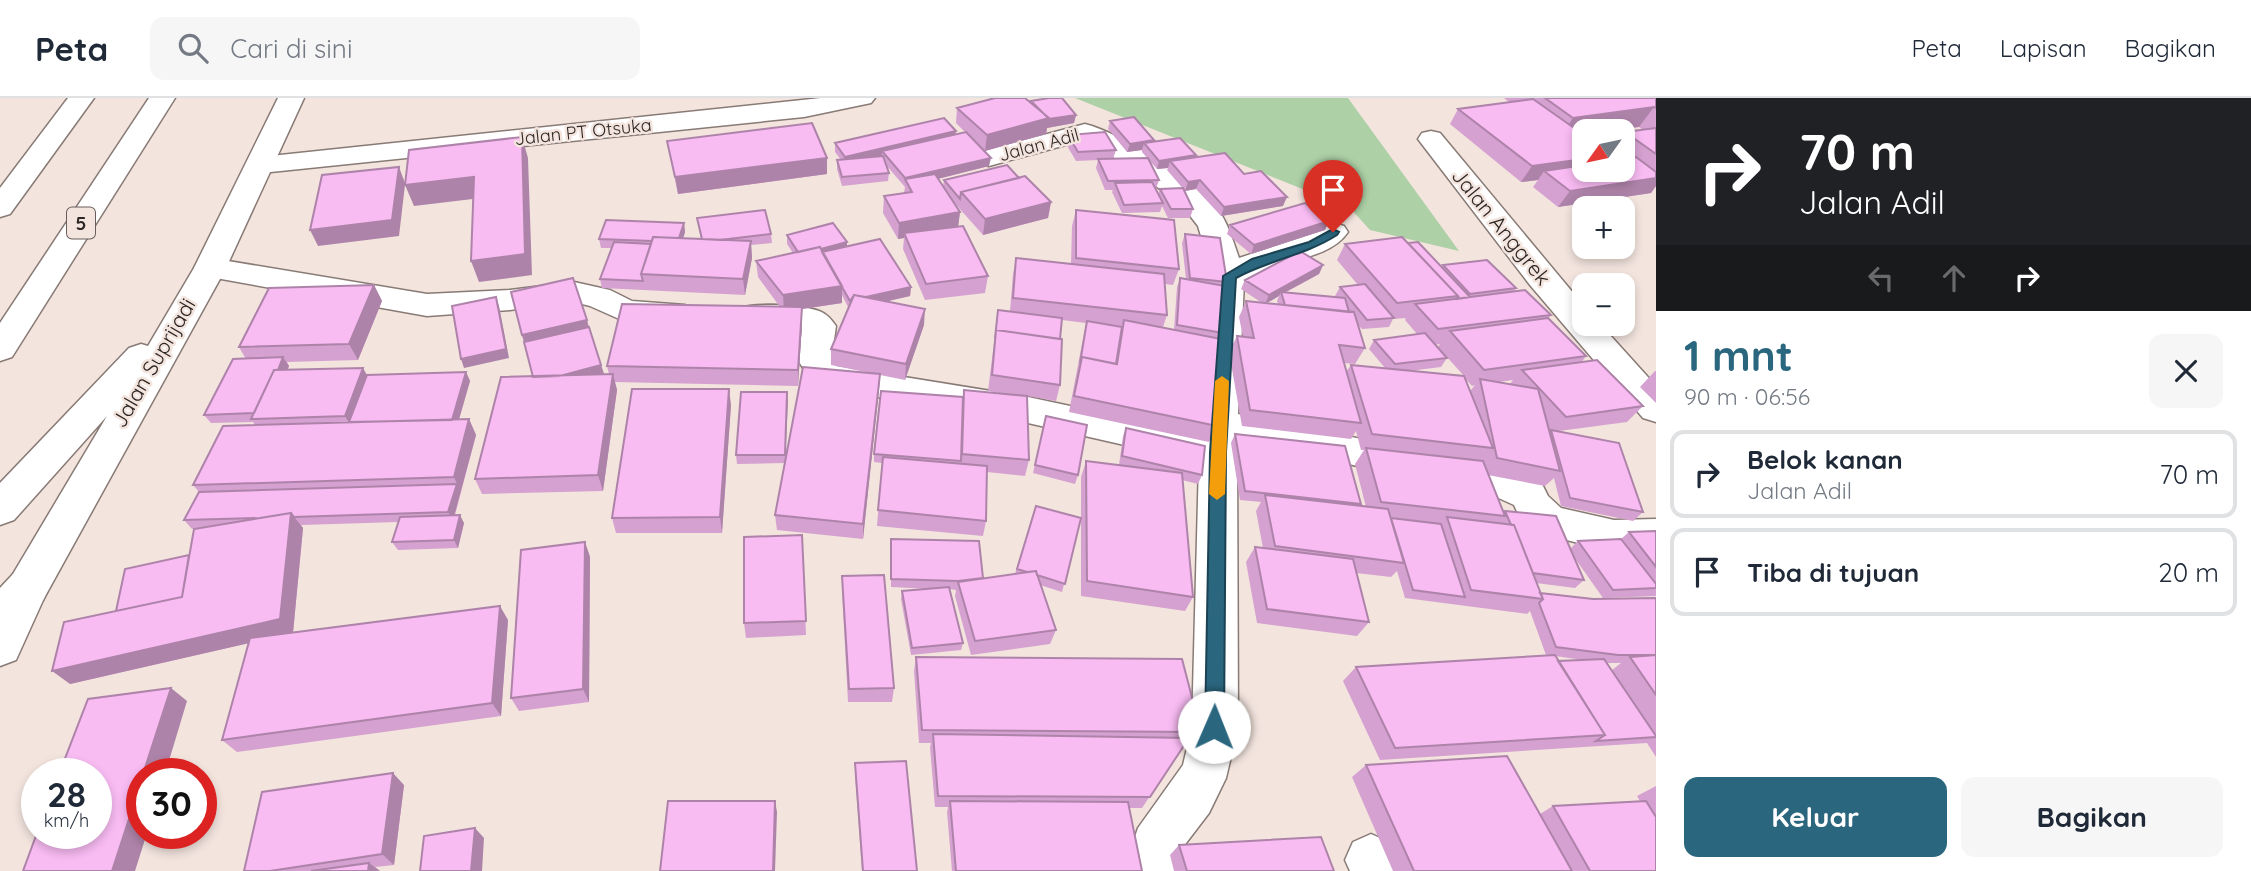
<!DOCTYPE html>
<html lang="id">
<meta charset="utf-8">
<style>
body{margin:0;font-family:Quicksand,sans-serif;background:#f6f6f7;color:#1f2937;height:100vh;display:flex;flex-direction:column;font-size:26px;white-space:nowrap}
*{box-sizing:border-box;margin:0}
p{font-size:23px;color:#747a83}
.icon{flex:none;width:38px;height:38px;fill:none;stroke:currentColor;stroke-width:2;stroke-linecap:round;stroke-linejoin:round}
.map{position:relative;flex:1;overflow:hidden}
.side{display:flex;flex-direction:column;background:#fff;width:595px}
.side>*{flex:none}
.top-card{background:#202124;color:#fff;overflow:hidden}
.needle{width:46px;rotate:237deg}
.buttons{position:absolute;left:1572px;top:21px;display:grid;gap:14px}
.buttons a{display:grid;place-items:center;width:63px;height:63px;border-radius:14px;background:#fff;box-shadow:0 4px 10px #0003;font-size:35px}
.speed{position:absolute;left:21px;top:660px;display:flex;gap:14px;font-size:35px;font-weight:700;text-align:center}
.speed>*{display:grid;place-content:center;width:91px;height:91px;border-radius:50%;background:#fff;box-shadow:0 4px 10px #0003;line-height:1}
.speed small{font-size:18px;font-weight:400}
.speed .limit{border:10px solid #d22;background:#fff;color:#111}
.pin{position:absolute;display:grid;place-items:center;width:60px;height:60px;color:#fff;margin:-72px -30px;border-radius:50% 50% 50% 0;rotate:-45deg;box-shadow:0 0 7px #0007}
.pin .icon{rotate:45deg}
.me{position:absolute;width:77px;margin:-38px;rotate:1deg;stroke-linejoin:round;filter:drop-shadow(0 0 5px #0008)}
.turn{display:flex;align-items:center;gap:24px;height:147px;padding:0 28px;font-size:32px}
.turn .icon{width:91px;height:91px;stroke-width:2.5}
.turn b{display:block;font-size:49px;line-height:60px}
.lanes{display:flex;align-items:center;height:66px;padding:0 28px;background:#0003;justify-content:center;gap:35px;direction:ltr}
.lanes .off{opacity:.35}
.round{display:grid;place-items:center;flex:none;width:74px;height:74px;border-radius:14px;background:#f6f6f7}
.overview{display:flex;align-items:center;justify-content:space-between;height:119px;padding:0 28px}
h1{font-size:42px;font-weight:700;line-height:52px;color:#2a667e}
.action{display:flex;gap:14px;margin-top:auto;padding:14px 28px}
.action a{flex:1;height:80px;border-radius:14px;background:#2a667e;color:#fff;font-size:28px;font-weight:700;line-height:80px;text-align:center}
.action a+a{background:#f6f6f7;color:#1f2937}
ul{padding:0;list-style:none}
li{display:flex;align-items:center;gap:21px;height:88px;margin:0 14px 10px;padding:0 14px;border:4px solid #e0e1e3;border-radius:14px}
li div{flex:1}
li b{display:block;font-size:26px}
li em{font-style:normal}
header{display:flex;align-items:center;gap:42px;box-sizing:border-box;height:98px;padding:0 35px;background:#fff;border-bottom:2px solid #e0e1e3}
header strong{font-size:33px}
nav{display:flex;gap:38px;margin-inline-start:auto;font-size:24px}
.search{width:490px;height:63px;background:#f6f6f7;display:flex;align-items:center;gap:18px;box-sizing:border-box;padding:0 24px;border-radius:14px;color:#747a83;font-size:26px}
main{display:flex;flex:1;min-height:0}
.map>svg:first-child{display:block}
.green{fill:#add0a6}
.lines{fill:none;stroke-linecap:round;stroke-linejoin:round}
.minor-casing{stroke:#887a75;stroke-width:3}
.major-casing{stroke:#887a75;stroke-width:3}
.highway-casing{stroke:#887a75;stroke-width:3}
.minor{fill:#fff;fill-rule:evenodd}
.major{fill:#fff;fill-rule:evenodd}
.highway{fill:#fff;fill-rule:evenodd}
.wall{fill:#d5a1d0;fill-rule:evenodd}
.shaded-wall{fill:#ae83a9}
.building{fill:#f8bbf2;stroke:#ae83a9;stroke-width:2}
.route{fill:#2a667e;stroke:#1b4252;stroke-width:2}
.slow{fill:#f59e0b}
.labels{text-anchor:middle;stroke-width:5;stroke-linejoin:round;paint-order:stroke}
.far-street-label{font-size:18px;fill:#2c2624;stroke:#f3e4de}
.shield{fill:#f3e4de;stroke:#685f5c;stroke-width:2}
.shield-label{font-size:19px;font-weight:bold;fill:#2c2624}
.street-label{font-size:21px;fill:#2c2624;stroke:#f3e4de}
</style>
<header>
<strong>Peta</strong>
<div class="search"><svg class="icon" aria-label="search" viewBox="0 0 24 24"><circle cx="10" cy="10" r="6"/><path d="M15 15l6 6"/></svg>Cari di sini</div>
<nav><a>Peta</a><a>Lapisan</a><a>Bagikan</a></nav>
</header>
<main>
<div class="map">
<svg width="1656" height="773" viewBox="0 0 1656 773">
<rect width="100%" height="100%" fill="#f3e4de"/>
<path class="green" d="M1075,0H1348L1459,153L1370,132L1350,110Z"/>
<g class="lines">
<defs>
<path id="minor" d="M821,0H875L871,5L804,19L261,75L251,73L247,67L251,61L261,59Z
M1085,26C1120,35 1195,81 1217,110C1228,125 1233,143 1239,160L1302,139L1322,128L1333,125L1344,128L1348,134C1332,158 1294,161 1269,170C1261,173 1253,178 1244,183L1238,316L1500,369L1542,386L1548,398L1561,410L1614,422L1656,421V453L1614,454L1535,434L1520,420L1514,407L1492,397L1237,342L1238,629L1226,680L1209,715L1180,753L1179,773H1127L1128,760L1138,730L1183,667L1192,629L1199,364L1028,325L814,288L798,262L802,231L750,229L738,226L734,218L738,210C756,205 801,206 819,213C827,216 831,221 836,228L832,256L836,268L1028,299L1201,336L1213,178L1198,128L1181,106L1128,68L1084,42L989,68L979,66L975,60L979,54Z
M1431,33L1440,35L1584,208V226H1600L1656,288V324L1643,320L1530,187L1418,41L1422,35Z
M210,160L427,196L510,192L574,184L610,192L632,203L685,207L689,215L685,223L673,226L626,224L590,208L574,204L510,212L427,218L199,177L194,170L199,163Z
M1371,736L1389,744L1402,773H1350L1345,762L1353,744Z"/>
<path id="major" d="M278,0H304L226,170L43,502L15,533L0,539V490L13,476L107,318L14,422L0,427V385L129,250L141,246L148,248L194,170Z"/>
<path id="highway" d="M68,0H94L10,116L0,119V90Z
M149,0H175L12,259L0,263V225Z
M28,471L43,476L49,489L16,562L0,568V503L13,476Z"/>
</defs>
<use href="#minor" class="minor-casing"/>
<use href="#major" class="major-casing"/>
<use href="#highway" class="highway-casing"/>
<use href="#minor" class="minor"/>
<use href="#major" class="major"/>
<use href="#highway" class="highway"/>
</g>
<path class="wall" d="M1504,0H1656V88L1651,95L1558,109L1533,89L1538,82L1521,84L1450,26L1458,11L1509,4ZM1639,29L1643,32L1625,34L1622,38V56L1628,61L1584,72V33Z
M1031,3L1076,17L1074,25L1047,30L1046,36L985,53L977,45L989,68L938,81L943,88L944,82L1019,80L1051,104L1048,120L983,137L951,101L960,114L958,128L988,178L985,195L925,202L903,151L904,140L898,141L883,115L884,98L904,95L905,89L886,67L889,75L888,83L842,88L837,71V62H841L835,54V45L956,36L965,34L956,25L957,10L1030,5Z
M1110,23L1154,42V44L1196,57L1195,59L1244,76L1283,108L1221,118L1196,91L1185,93L1167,72L1168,70L1157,71L1149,62L1159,82L1156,91L1158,97L1160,91L1193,111L1190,120H1168L1162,108L1160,114L1122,115L1112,94L1113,92H1105L1096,70L1098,62L1076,63L1066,46L1068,37L1116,52L1113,61L1147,60L1142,54V52L1127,54L1108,31Z
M667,43L827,76L678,96Z
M1076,112L1179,171L1173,187L1165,186L1167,217L1163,229L1174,232L1177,189L1180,180L1186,181L1182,145L1185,136L1227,184L1224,190L1223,235L1221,241L1217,328L1209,344L1069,314L1086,225L1062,222L1060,241V287L1056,303L1027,298L1029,362L1025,378L987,374L986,423L983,438L877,428L882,365L874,364V356L963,299L964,292L1013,297L988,293L998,212L1010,213L1013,176L1016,160L1071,166L1072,128Z
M697,120L771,136L772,145L751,147L752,160L745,197L602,190L600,181L611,150H601L599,141L684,125L685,134L683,140L701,141Z
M1329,123L1325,132L1251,156L1227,136L1230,127Z
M787,137L847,144V148L911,189L910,198L887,203L924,227L905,282L880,277L863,441L777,432L775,417L785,365L737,366L736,357L787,294L785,365L870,275L831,267V251L848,209L842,197V205L802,211V225L798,288L615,284L617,292L603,393L482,396L475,381L533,279L522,237L573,180L604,276H609L607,268L780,209L758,179L756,163L793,155L787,146Z
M1408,145L1441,169L1443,167L1516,190L1514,194L1551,217L1548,221L1586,258L1581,265L1643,308L1627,324L1559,333L1643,414L1633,423L1561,408L1554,380L1545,388L1488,377L1503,415L1505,413L1570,451L1578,443L1621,441L1629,434L1656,433V498L1603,500L1574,459L1584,482L1575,490L1536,485L1540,495L1593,501L1656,500V659L1647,645L1380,662L1343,583L1356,569L1551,557H1546L1530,513L1527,516L1405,500L1397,473L1391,479L1356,475L1369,524L1357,538L1257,525L1246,464L1255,449L1263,450L1256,413L1261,404L1240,402L1231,345L1235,336L1361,406L1360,408L1366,409L1355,366L1364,352H1361L1356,333L1351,341L1242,328L1229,254L1237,238L1243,239L1239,219L1246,203L1262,205L1241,191L1245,182L1323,167L1319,176L1286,194L1336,199L1335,198L1340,189L1358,187L1337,162L1345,146ZM1279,198L1277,203L1278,206L1267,205ZM1406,220L1405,222L1417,236L1374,242L1369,251L1385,270L1351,267L1346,274L1344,265L1355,266L1365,250L1358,227L1362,231L1389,229L1393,221ZM1440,246L1438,249L1464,278L1409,273L1441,269L1447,260L1435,247ZM1464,279L1472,288L1475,287L1470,293ZM1513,282L1510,286L1499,284ZM1555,558L1583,562L1558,563ZM1607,565H1621L1612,572Z
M374,187L382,203L358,262L287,264L289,268L288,271L367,277L466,274L470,283L459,321H469L476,337L455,417L464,425L458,450L398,452L392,444L399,424L301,427L303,430L293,534L508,522L501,618L237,654L222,642L249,545L70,586L116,513L189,457L197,430L192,431L184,422L199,394L193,387L255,327L253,324L211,325L204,317L246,261L239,249Z
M1655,273H1656V305L1640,289Z
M731,307L722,435H616L612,420Z
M1046,318L1078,377L1075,386L1033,375Z
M1126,330L1202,377L1198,386L1182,382L1193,499L1185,513L1081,498V421L1062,494L1040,487L1056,532L1050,546L971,557L955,498L956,492L950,491L963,545L961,552L911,557L901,501L902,493L931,491L891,489V441L983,480L1015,476L1036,408L1081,420V379L1086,363L1124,368L1119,367L1123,338Z
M802,437L806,537L746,540L744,525Z
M585,444L590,459L589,604L519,613L511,600Z
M842,478L894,590L892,604H848L842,493Z
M916,559L1201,634L1192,646H1185L1142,710H1129L1142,773H952L947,714L948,709H935L930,649L931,645H919L914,573Z
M855,665L917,773H862L855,677Z
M1366,667L1540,716L1553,708L1640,703L1637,698L1656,688V773H1393L1352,679Z
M404,687L394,767L375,769L380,773H244Z
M1179,747L1334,773H1174L1170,757Z"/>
<path class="shaded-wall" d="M1654,9L1639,29L1610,33H1584V37L1559,40L1573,20Z
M1076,17L1074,25L1047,30L1046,36L985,53L987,37L1049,20Z
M956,33L955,41L882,53V59L845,67V59Z
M522,39L528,60L532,177L479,184L471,163Z
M1154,42L1152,51L1144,45L1142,52L1127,54L1130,46Z
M1196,57L1193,66L1170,63L1168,70L1157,71L1159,63Z
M827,60V76L678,96L675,79Z
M991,60L989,68L909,88L905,81L904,89L905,80Z
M1584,61V72L1544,73L1538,82L1521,84L1532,68Z
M399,69L405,85L474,79L481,100L414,108L405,87L399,138L318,148L310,132Z
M1656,80V88L1651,95L1558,109L1570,93Z
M1200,82L1196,91L1185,93L1188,84Z
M1287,99L1283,108L1221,118L1224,109Z
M1051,104L1048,120L983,137L985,121Z
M960,114L958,130L904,135V140L898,141L899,125Z
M1329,123L1325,132L1251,156L1254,147Z
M684,125L685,134L679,154L678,145Z
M751,143L752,160L745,197L743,181Z
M847,144V153L799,157Z
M1323,167L1319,176L1282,196L1281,194L1279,198L1265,206L1269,197Z
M374,187L382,203L358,262L349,246Z
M842,188V205L802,211V225L798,288V272L784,214L783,197Z
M911,189L910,198L850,212V203Z
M496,199L499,208L509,260L464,270L461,261Z
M925,211L924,227L905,282L906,266Z
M587,222L591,238L527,253L522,237Z
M283,259L289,268L264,321L256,315Z
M601,267L604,276L535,284Z
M363,270L372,286L349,325L345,318Z
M466,274L470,283L456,332L451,323Z
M613,276L617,292L603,393L598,377Z
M880,276L879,292L863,441V426Z
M729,291L731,307L722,435L720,419Z
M787,294L788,303L785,365V357Z
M469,321L476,337L453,422L448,414L457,386L454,379Z
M291,415L303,430L293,535L70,586L52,573Z
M460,417L464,425L458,450L454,442Z
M585,444L590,459L589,604L583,591Z
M500,508L508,522L501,618L492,605Z
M171,590L187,603L165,676H143Z
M393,675L404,687L394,767L382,756Z
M142,681V735H147L135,773H112Z
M775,703L777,714L775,773H773Z
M475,730L484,740L482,773H471Z
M369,765L380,773H368Z"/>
<path class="building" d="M995,0H1025L1049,20L987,37L957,10Z
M1049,0H1062L1076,17L1049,21L1031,3Z
M1545,0H1656V10L1654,9L1573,20Z
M1533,1L1584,37V61L1532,68L1458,11Z
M1134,19L1154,42L1130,46L1110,23Z
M944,20L956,33L845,59L835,45Z
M812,25L827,60L675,79L667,43Z
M1656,30V56L1625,34Z
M966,34L991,60L905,80L882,53Z
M1105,34L1116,52L1078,54L1068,37Z
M522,39L525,156L471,163L474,79L405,87L409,52Z
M1180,40L1196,57L1159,63L1144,45Z
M1225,55L1244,76L1261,73L1287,99L1224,109L1200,82L1188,84L1170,63Z
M883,58L889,75L842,79L837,62Z
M1636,59L1656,74V80L1570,93L1544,73L1584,67V72H1622V61Z
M1148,60L1159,82L1108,83L1098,61Z
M1007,67L1019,80L961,94L960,101L944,82Z
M399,69L392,122L310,132L322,77Z
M935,76L960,114L899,125L884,98L912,94L905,81Z
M1025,78L1051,104L985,121L961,94Z
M1152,84L1163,105L1124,107L1115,85Z
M1183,90L1193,111H1171L1160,91Z
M1305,105L1329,123L1254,147L1230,127Z
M765,112L771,136L720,142L702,141L697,120Z
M1076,112L1174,122L1179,171L1076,160Z
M606,122L684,125L679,140L653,139L652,143L599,141Z
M833,125L847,144L821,151L820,149L798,154L787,137Z
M963,128L988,178L926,186L904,135Z
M1185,136L1220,140L1227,184L1190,180Z
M653,139L751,143L743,181L641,176Z
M1402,139L1458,198L1397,205L1345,146Z
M880,141L911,189L866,199L854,197L850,203L822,154Z
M614,144L651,146L641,176L643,183L600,181Z
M1418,144L1470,199L1457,201L1458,198L1408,145Z
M820,149L842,188L783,197L756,163Z
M1300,153L1323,167L1269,197L1245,182Z
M1016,160L1164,176L1167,217L1013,200Z
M1487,162L1516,190L1470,196L1443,167Z
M573,180L587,222L522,237L511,194Z
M1180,180L1225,188L1223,235L1177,227Z
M1365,186L1394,220L1367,222L1340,189Z
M374,187L349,246L239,249L269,190Z
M1525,192L1551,217L1438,231L1415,206Z
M1281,194L1345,200L1349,214L1285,207Z
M854,197L925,211L906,266L831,251Z
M496,199L506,251L461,261L452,208Z
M1246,203L1354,214L1365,250L1339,247L1361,325L1250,312L1237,238L1254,240Z
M622,206L802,209L798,272L607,268Z
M998,212L1062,220L1060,241L996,232L995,240Z
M1548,220L1586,258L1484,272L1450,233Z
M1124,222L1221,241L1217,328L1074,298L1082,259L1117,266Z
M1087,223L1122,229L1116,266L1082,259L1080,265Z
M589,229L601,267L560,278L533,279L524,244Z
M996,232L1062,241L1060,287L992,277Z
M1425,235L1447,260L1395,266L1374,242Z
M283,259L278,272H274L254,315L204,317L233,261Z
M1597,262L1643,308L1566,319L1522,272Z
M1351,267L1464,278L1493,350L1372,336Z
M803,269L880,276L863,426L775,417Z
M363,270L345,318L251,321L274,272Z
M466,274L452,322L349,324L367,277Z
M613,276L598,377L475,381L501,279Z
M1480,281L1538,291L1560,373L1497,360Z
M632,291H729L720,419L612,420Z
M964,292L1027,298L1029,362L962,356Z
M881,293L963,299L961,363L874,356Z
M741,294H787L785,357H736Z
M1046,318L1087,327L1078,377L1035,367Z
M469,321L454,379L193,387L223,328Z
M1126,330L1205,348L1202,377L1122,358Z
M1551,332L1619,345L1643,414L1570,400Z
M1235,336L1345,348L1361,406L1245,393Z
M1366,350L1483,363L1505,418L1381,404Z
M883,359L987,368L986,423L878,412Z
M1086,363L1182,375L1193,499L1087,483Z
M457,386L448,414L294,419L291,415L260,420L184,422L199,394Z
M1265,397L1388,411L1404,465L1275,448Z
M1036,408L1081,420L1065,486L1037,477L1036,473L1027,474L1017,471Z
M1505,413L1556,418L1584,482L1533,475L1514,427H1511Z
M291,415L280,521L52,573L64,524L182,499L194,431Z
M460,417L454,442L392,444L400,419Z
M1447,419L1514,427L1543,501L1471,492Z
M1391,420L1441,426L1465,499L1413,492Z
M1656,433V469L1629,434Z
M802,437L806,523L744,525V439Z
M891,441L979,443L983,480L958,483L891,481Z
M1621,441L1656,486V490L1613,492L1578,443Z
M585,444L583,591L511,600L521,452Z
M1255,449L1353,461L1369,524L1267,511Z
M189,457L182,499L116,513L125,471Z
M1036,473L1056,532L975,543L958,484Z
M884,477L894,590L849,591L842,478Z
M949,489L963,545L912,550L902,493Z
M1540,495L1593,501L1656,500V557H1618L1556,549L1539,505L1543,501Z
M500,508L492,605L222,642L250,540Z
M1555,557L1605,637L1395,650L1356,569Z
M1656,557V597L1630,559Z
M916,559L1182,561L1201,634L922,632Z
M1604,561L1656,638V639L1596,643L1605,637L1558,563Z
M171,590L143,676H142V681L112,773H23L37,735H96V676H59L88,601Z
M933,636L1189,640L1150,699L938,698Z
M1507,658L1572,773H1414L1366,667Z
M906,663L917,773H863L855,665Z
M393,675L382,756L270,773H244L262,694Z
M668,703H775L773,773H660Z
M950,703L1128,704L1142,773H956Z
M1646,703L1656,719V773H1590L1553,708Z
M475,730L471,773H420L424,738Z
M1321,739L1334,773H1187L1179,747Z
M369,765L368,773H311Z"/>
<path class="route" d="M1333,131L1339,134L1337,137C1306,157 1269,162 1236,180L1226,354L1224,629L1221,636L1214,638L1208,636L1205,629L1210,354L1223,178L1252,161L1309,144Z"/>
<path class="slow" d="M1222,278L1229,283L1225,396L1217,402L1209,396L1215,283Z"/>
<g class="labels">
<g class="far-street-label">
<text transform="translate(583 34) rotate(-6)" y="6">Jalan PT Otsuka</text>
<text transform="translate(1039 47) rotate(-15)" y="6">Jalan Adil</text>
</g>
<rect class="shield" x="67" y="109.5" width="28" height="31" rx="5"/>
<g class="shield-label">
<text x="81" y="132">5</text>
</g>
<g class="street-label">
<text transform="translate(1501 129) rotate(51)" y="7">Jalan Anggrek</text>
<text transform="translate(154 265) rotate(-60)" y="7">Jalan Suprijadi</text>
</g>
</g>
</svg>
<div class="buttons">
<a><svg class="needle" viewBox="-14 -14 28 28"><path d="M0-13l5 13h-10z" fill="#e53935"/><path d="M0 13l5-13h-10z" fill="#747a83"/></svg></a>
<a>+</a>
<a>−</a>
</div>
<div class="speed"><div>28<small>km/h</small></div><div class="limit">30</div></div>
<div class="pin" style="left:1333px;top:134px;background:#d93025"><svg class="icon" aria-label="arrive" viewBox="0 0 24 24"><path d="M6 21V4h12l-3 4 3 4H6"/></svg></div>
<svg class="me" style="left:1214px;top:629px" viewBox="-20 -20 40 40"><circle r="19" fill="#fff"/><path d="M0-13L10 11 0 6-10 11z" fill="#2a667e"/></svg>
</div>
<section class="side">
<div class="top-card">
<div class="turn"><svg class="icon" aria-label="right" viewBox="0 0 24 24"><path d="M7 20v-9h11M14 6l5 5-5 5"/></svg><div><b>70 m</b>Jalan Adil</div></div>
<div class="lanes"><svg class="icon off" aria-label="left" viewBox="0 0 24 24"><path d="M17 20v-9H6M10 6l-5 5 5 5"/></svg><svg class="icon off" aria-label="ahead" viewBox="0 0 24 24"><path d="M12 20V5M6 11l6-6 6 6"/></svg><svg class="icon" aria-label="right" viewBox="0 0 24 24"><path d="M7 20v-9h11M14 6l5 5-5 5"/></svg></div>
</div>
<div class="overview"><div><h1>1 mnt</h1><p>90 m · 06:56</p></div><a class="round"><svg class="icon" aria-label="close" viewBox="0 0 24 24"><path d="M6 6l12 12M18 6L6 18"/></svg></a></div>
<ul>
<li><svg class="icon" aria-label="right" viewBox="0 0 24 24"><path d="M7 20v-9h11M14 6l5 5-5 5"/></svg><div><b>Belok kanan</b><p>Jalan Adil</p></div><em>70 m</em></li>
<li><svg class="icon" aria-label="arrive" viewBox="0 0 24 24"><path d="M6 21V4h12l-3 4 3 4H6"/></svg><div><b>Tiba di tujuan</b></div><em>20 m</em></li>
</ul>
<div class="action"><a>Keluar</a><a>Bagikan</a></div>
</section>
</main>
